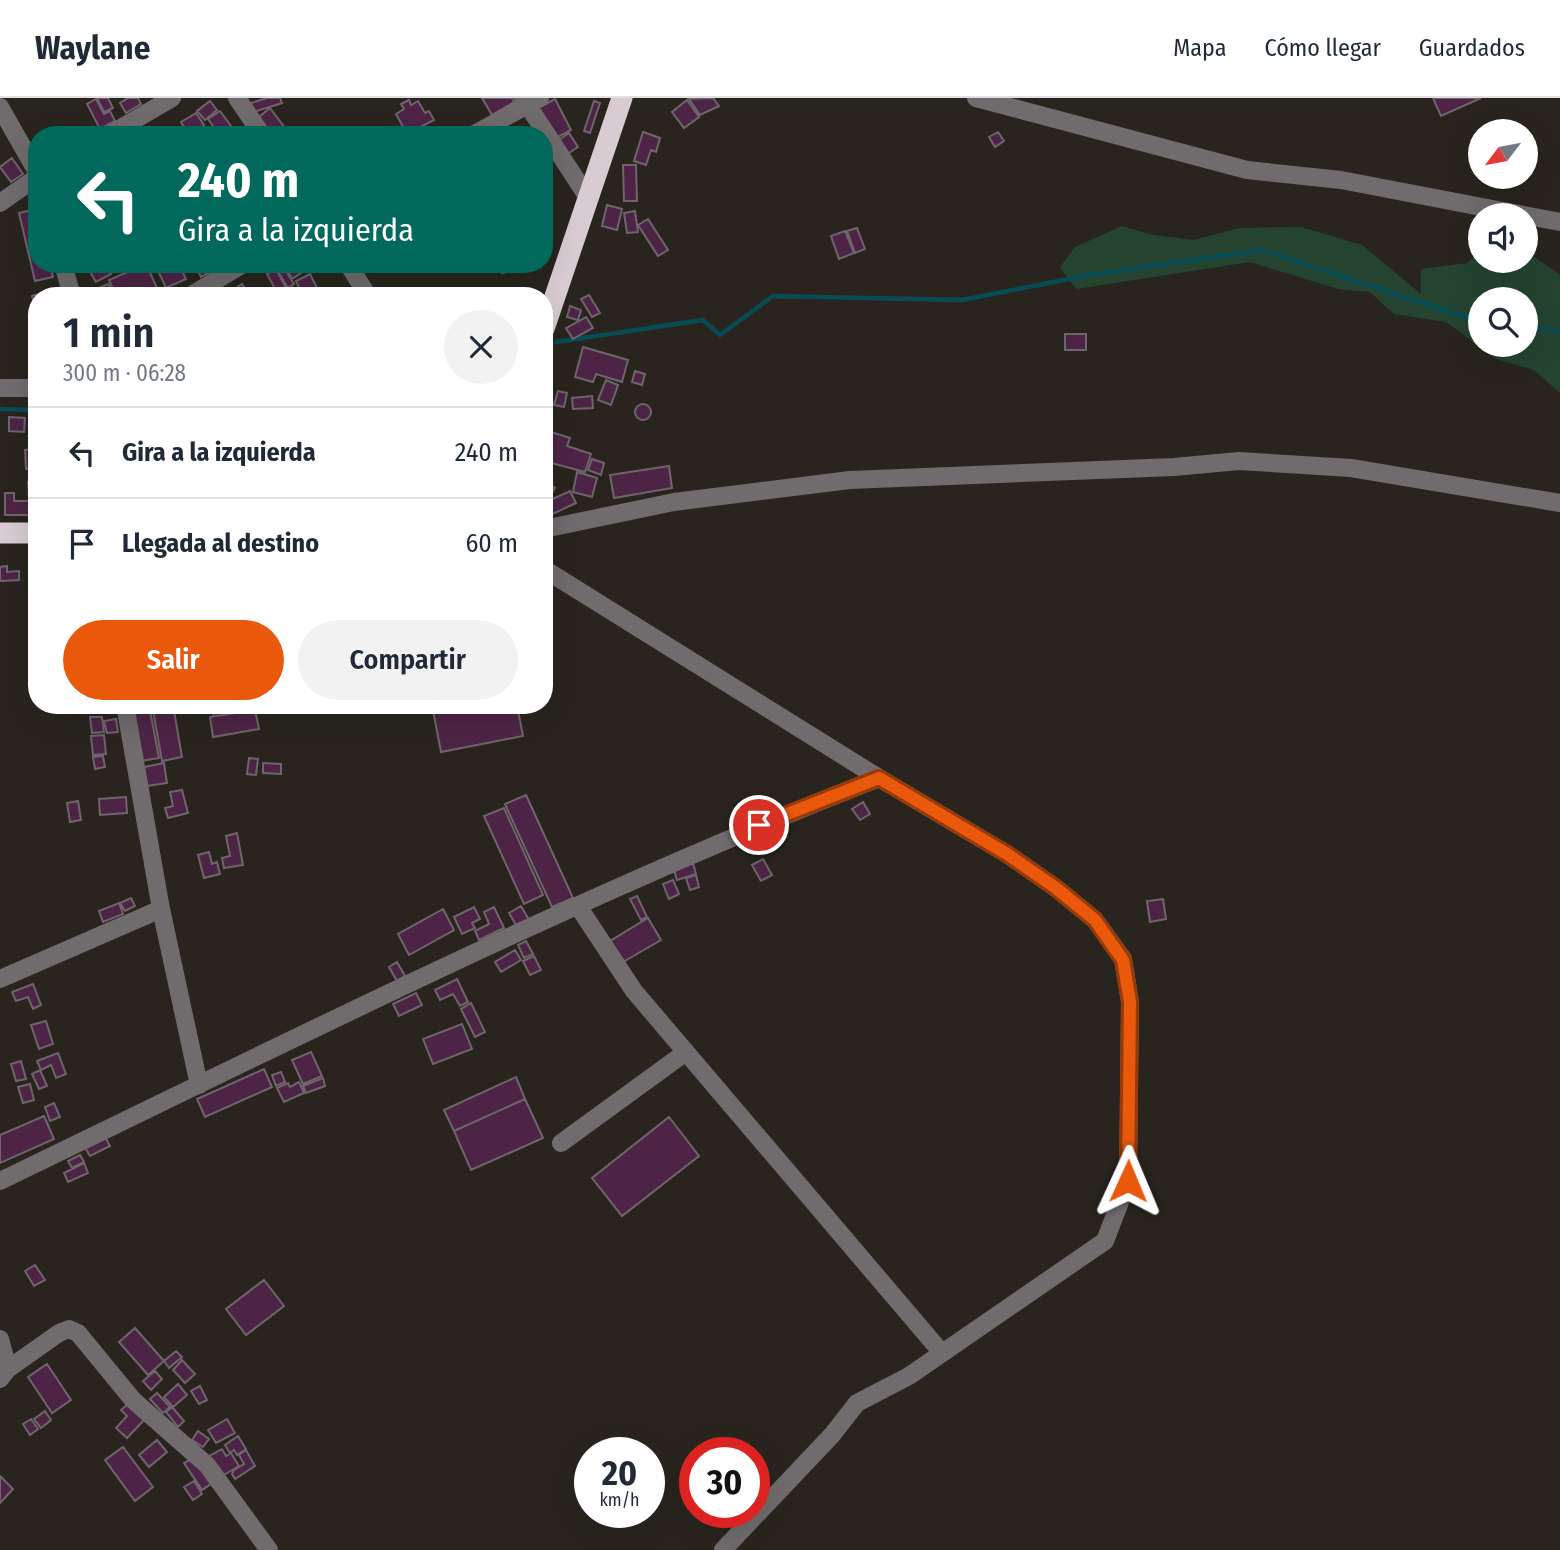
<!DOCTYPE html>
<html lang="es">
<meta charset="utf-8">
<style>
body{margin:0;font-family:"Fira Sans Condensed",sans-serif;background:#f2f2f3;color:#1f2937;height:100vh;display:flex;flex-direction:column;font-size:26px;white-space:nowrap}
*{box-sizing:border-box;margin:0}
p{font-size:23px;color:#747a83}
.icon{flex:none;width:38px;height:38px;fill:none;stroke:currentColor;stroke-width:2;stroke-linecap:round;stroke-linejoin:round}
.map{position:relative;flex:1;overflow:hidden}
.drawer{position:absolute;left:28px;top:189px;width:525px;height:427px;display:flex;flex-direction:column;background:#fff;border-radius:28px;box-shadow:0 7px 28px #0002}
.drawer>*{flex:none}
.guide{position:absolute;left:28px;top:28px;width:525px;height:147px;border-radius:28px;box-shadow:0 7px 28px #0002;background:#00695c;color:#fff;overflow:hidden}
.needle{width:46px;rotate:238deg}
.tools{position:absolute;left:1468px;top:21px;display:grid;gap:14px}
.tools a{display:grid;place-items:center;width:70px;height:70px;border-radius:50%;background:#fff;box-shadow:0 7px 28px #0002;font-size:35px}
.speed{position:absolute;left:574px;top:1339px;display:flex;gap:14px;font-size:35px;font-weight:700;text-align:center}
.speed>*{display:grid;place-content:center;width:91px;height:91px;border-radius:50%;background:#fff;box-shadow:0 7px 28px #0002;line-height:1}
.speed small{font-size:18px;font-weight:400}
.speed .limit{border:10px solid #d22;background:#fff;color:#111}
.pin{position:absolute;display:grid;place-items:center;width:60px;height:60px;color:#fff;margin:-30px;border:4px solid #fff;border-radius:50%;box-shadow:0 2px 7px #0007}
.me{position:absolute;width:77px;margin:-38px;rotate:1deg;stroke-linejoin:round;filter:drop-shadow(0 0 5px #0008)}
.turn{display:flex;align-items:center;gap:24px;height:147px;padding:0 35px;font-size:32px}
.turn .icon{width:91px;height:91px;stroke-width:2.5}
.turn b{display:block;font-size:49px;line-height:60px}
.round{display:grid;place-items:center;flex:none;width:74px;height:74px;border-radius:37px;background:#f2f2f3}
.overview{display:flex;align-items:center;justify-content:space-between;height:119px;padding:0 35px}
h1{font-size:42px;font-weight:600;line-height:52px}
.action{display:flex;gap:14px;margin-top:auto;padding:14px 35px}
.action a{flex:1;height:80px;border-radius:42px;background:#ea580c;color:#fff;font-size:28px;font-weight:600;line-height:80px;text-align:center}
.action a+a{background:#f2f2f3;color:#1f2937}
ul{padding:0;list-style:none}
li{display:flex;align-items:center;gap:21px;height:91px;padding:0 35px;border-top:2px solid #e0e1e3}
li div{flex:1}
li b{display:block;font-size:26px}
li em{font-style:normal}
header{display:flex;align-items:center;gap:42px;box-sizing:border-box;height:98px;padding:0 35px;background:#fff;border-bottom:2px solid #e0e1e3}
header strong{font-size:33px}
nav{display:flex;gap:38px;margin-inline-start:auto;font-size:24px}
.map>svg:first-child{display:block}
.green{fill:#244430;fill-rule:evenodd}
.lines{fill:none;stroke-linecap:round;stroke-linejoin:round}
.stream{stroke:#074c55;stroke-width:4.5}
.building{fill:#4e2446;stroke:#6e656b;stroke-width:2}
.minor{stroke:#706b6d;stroke-width:18}
.highway{stroke:#d8ccd2;stroke-width:21}
.route-casing{stroke:#983908;stroke-width:18}
.route{stroke:#ea580c;stroke-width:12}
</style>
<header>
<strong>Waylane</strong>
<nav><a>Mapa</a><a>Cómo llegar</a><a>Guardados</a></nav>
</header>
<div class="map">
<svg width="1560" height="1452" viewBox="0 0 1560 1452">
<rect width="100%" height="100%" fill="#29251e"/>
<path class="green" d="M1122,128L1153,137L1194,142L1239,130L1301,129L1362,147L1421,196V171L1467,165L1480,155V163H1526V153L1560,177V295L1534,272L1496,261L1446,224L1394,216L1370,194L1338,191L1250,164L1076,191L1060,169L1075,149ZM1480,201H1526V247H1480Z"/>
<g class="lines">
<path class="stream" d="M1526,228L1560,233
M556,244L703,222L720,237L773,198L962,202L1089,177L1263,152L1462,218L1480,221
M0,311L37,312"/>
</g>
<path class="building" d="M97,0H108L113,10L104,14Z
M128,0H138L141,6L126,15L120,5Z
M267,0H280L282,5L253,14L251,5Z
M482,0H512L514,4L492,17Z
M713,0L719,8L700,17L689,1Z
M1433,0H1481L1441,18Z
M96,1L104,16L110,13L115,23L100,31L87,6Z
M555,1L571,32L552,42L536,11Z
M409,2L411,7L418,3L425,15L429,13L434,22L407,36L396,16L404,11L401,6Z
M687,2L699,19L684,30L672,14Z
M210,3L217,12L205,22L197,13Z
M594,3L600,5L590,35L584,33Z
M270,10L288,34L290,32L294,37H272L259,19Z
M220,13L231,28L219,36L208,21Z
M196,15L204,27L189,37L181,24Z
M643,34L660,40L656,54L651,52L646,67L634,63Z
M998,34L1004,43L995,49L989,39Z
M569,35L578,49L566,57L556,44Z
M12,60L23,76L11,84L0,69Z
M623,67H636L637,103H624Z
M607,107L622,111L617,132L602,128Z
M36,111L37,166H50L53,179L35,183L19,115Z
M635,113L638,134L627,135L624,115Z
M648,121L668,152L658,158L638,127Z
M857,130L865,151L855,155L847,133Z
M845,133L854,155L839,161L831,138Z
M106,166L111,176L96,184L86,167Z
M146,166L157,190L140,198H116L109,182Z
M155,166H179L186,181L166,190Z
M194,166H210L214,172L201,179Z
M284,166H296L301,175L292,181Z
M500,166H531L532,168L502,175Z
M283,168L294,186L288,190L277,172Z
M276,171L288,194L282,198H279L267,176Z
M310,176L319,194L303,198L296,183Z
M108,186L114,198H99L96,191Z
M242,186L249,198H226V197Z
M53,192L55,198H37V215L32,198Z
M589,197L600,215L592,219L581,201Z
M570,208L581,212L578,222L567,219Z
M586,219L593,230L573,241L566,230Z
M1065,236H1086V252H1065Z
M583,249L628,262L622,284L596,276L593,284L575,279Z
M635,273L645,276L642,287L632,284Z
M606,282L618,287L611,307L598,302Z
M558,293L567,295L564,309L554,307Z
M592,298L593,310L573,311L572,300Z
M635 314a8 8 0 1 1 16 0a8 8 0 1 1-16 0Z
M9,319L25,320L24,334L9,333Z
M551,334L570,340L567,348L591,356L585,374L544,363Z
M37,351V371H26L25,352Z
M592,361L604,365L601,377L588,372Z
M669,368L672,390L614,400L610,377Z
M577,374L597,380L592,399L573,394Z
M37,383V398H29L28,384Z
M546,383L555,390L547,402L544,400Z
M570,393L576,405L544,420V405Z
M5,395H14V403H30V417H5Z
M7,468V474L19,473V482L0,483V469Z
M129,607H149L159,660L140,663Z
M152,607H173L182,659L162,663Z
M212,607H254V609L213,616Z
M432,607H517L523,638L441,654Z
M255,612L259,631L213,639L210,619Z
M90,619H102L104,634L92,635Z
M116,621L118,634L107,635L104,623Z
M104,637L106,656L93,657L91,638Z
M103,658L105,669L95,671L93,659Z
M249,660L258,661L256,677L247,676Z
M164,665L167,685L147,688L144,669Z
M263,665L281,666V676L263,675Z
M182,692L188,715L168,720L165,710L173,708L170,694Z
M526,697L573,800L552,809L505,706Z
M126,699L127,715L100,717L99,701Z
M78,703L81,722L70,724L67,705Z
M863,704L870,716L860,722L852,711Z
M745,708L753,723L746,727L738,712Z
M504,710L543,797L524,806L484,718Z
M237,735L243,767L224,770L222,760L230,758L226,738Z
M209,754L212,766L217,764L220,776L204,780L198,757Z
M763,761L772,777L761,783L752,767Z
M693,765L696,776L677,782L674,772Z
M696,777L699,789L690,792L686,780Z
M673,782L679,796L669,801L663,786Z
M637,798L647,819L641,822L630,801Z
M131,800L135,808L125,813L120,805Z
M1163,801L1166,821L1150,824L1147,803Z
M119,805L123,816L103,824L99,813Z
M521,808L529,822L517,829L509,815Z
M474,809L480,821L472,825L475,830L462,836L454,819Z
M494,809L504,830L479,842L475,833L489,826L484,814Z
M443,811L454,832L409,857L398,836Z
M648,820L661,842L623,864L610,843Z
M526,843L533,856L524,860L518,847Z
M515,852L521,862L501,874L495,864Z
M534,858L541,872L530,877L523,863Z
M397,864L405,878L397,883L389,869Z
M457,881L468,904L460,908L453,896L440,902L435,892Z
M33,886L41,907L33,911L28,899L16,903L12,894Z
M416,895L422,907L399,918L393,906Z
M471,905L485,934L475,939L461,911Z
M46,923L53,946L39,951L31,927Z
M462,926L472,951L433,966L423,941Z
M311,954L322,978L303,986L292,962Z
M58,955L66,976L56,980L51,967L41,972L37,963Z
M21,963L26,981L16,983L11,966Z
M264,971L272,989L205,1019L197,1001Z
M40,972L47,988L39,991L32,976Z
M281,974L285,984L276,988L272,977Z
M516,979L525,1001L454,1033L444,1012Z
M323,980L325,988L306,995L303,988Z
M299,984L304,995L284,1004L277,990L288,985L290,989Z
M30,986L34,1002L23,1005L18,989Z
M525,1001L543,1040L471,1072L454,1033Z
M54,1005L60,1019L50,1023L45,1009Z
M44,1018L54,1041L0,1065V1037Z
M669,1019L699,1058L622,1118L592,1080Z
M104,1037L110,1048L90,1058L84,1048Z
M80,1057L84,1064L72,1070L68,1063Z
M84,1065L88,1075L68,1084L64,1075Z
M35,1167L45,1182L34,1188L25,1173Z
M264,1182L284,1208L246,1237L226,1211Z
M135,1230L164,1263L148,1277L119,1244Z
M176,1253L182,1259L169,1270L164,1263Z
M182,1262L195,1276L185,1285L173,1272Z
M47,1266L71,1302L52,1315L28,1279Z
M155,1273L162,1281L151,1292L143,1283Z
M178,1286L187,1297L173,1309L164,1299Z
M200,1288L207,1302L199,1306L191,1293Z
M157,1295L170,1309L163,1315L150,1301Z
M130,1304L146,1320L127,1340L116,1330L127,1318L121,1312Z
M172,1309L184,1323L178,1329L166,1314Z
M45,1313L51,1322L41,1330L34,1321Z
M31,1321L38,1331L30,1337L23,1326Z
M227,1321L235,1335L216,1345L208,1332Z
M198,1333L209,1341L203,1349L192,1342Z
M238,1338L246,1351L237,1357L234,1352L230,1355L225,1347Z
M157,1342L167,1354L149,1369L139,1357Z
M123,1349L153,1389L135,1403L105,1362Z
M222,1351L226,1358L231,1355L239,1368L222,1378L209,1358Z
M246,1352L255,1368L235,1381L232,1376L234,1372L244,1366L239,1357Z
M195,1359L215,1383L202,1392L184,1365Z
M0,1378L13,1391L0,1405Z
M194,1383L202,1396L193,1402L184,1389Z"/>
<g class="lines">
<path class="minor" d="M237,0L262,37
M523,0L587,98
M976,0L1247,72L1341,82L1560,124
M0,9L37,74
M109,37L172,0
M473,37L540,0
M0,105L37,79
M63,166L72,198
M348,166L368,198
M190,198L243,166
M0,290H37
M544,431L674,404L850,382L1174,369L1239,363L1351,370L1560,405
M578,808L634,893L942,1255
M161,811L199,987
M0,881L161,811L125,607
M561,1045L686,954
M0,1083C290,943 579,797 879,680L544,471
M0,1241L8,1271L0,1281
M8,1271L59,1235L69,1231L78,1235L133,1302L207,1367L269,1452
M723,1452L832,1337L857,1305L909,1278L1105,1143L1128,1083L1130,904L1123,861L1095,822L1056,790L1007,756L879,680"/>
<path class="highway" d="M544,231L622,0
M0,435H37"/>
</g>
<g class="lines">
<defs>
<path id="route" d="M759,727L879,680L1007,756L1056,790L1095,822L1123,862L1130,904L1128,1083"/>
</defs>
<use href="#route" class="route-casing"/>
<use href="#route" class="route"/>
</g>
</svg>
<div class="tools">
<a><svg class="needle" viewBox="-14 -14 28 28"><path d="M0-13l5 13h-10z" fill="#e53935"/><path d="M0 13l5-13h-10z" fill="#747a83"/></svg></a>
<a><svg class="icon" aria-label="sound" viewBox="0 0 24 24"><path d="M4 9h4l5-4v14l-5-4H4zM17 9q2 3 0 6"/></svg></a>
<a><svg class="icon" aria-label="search" viewBox="0 0 24 24"><circle cx="10" cy="10" r="6"/><path d="M15 15l6 6"/></svg></a>
</div>
<div class="speed"><div>20<small>km/h</small></div><div class="limit">30</div></div>
<div class="pin" style="left:759px;top:727px;background:#d93025"><svg class="icon" aria-label="arrive" viewBox="0 0 24 24"><path d="M6 21V4h12l-3 4 3 4H6"/></svg></div>
<svg class="me" style="left:1128px;top:1083px" viewBox="-20 -20 40 40"><path d="M0-17L14 15 0 8-14 15z" fill="#ea580c" stroke="#fff" stroke-width="4"/></svg>
<div class="guide">
<div class="turn"><svg class="icon" aria-label="left" viewBox="0 0 24 24"><path d="M17 20v-9H6M10 6l-5 5 5 5"/></svg><div><b>240 m</b>Gira a la izquierda</div></div>
</div>
<section class="drawer">
<div class="overview"><div><h1>1 min</h1><p>300 m · 06:28</p></div><a class="round"><svg class="icon" aria-label="close" viewBox="0 0 24 24"><path d="M6 6l12 12M18 6L6 18"/></svg></a></div>
<ul>
<li><svg class="icon" aria-label="left" viewBox="0 0 24 24"><path d="M17 20v-9H6M10 6l-5 5 5 5"/></svg><div><b>Gira a la izquierda</b></div><em>240 m</em></li>
<li><svg class="icon" aria-label="arrive" viewBox="0 0 24 24"><path d="M6 21V4h12l-3 4 3 4H6"/></svg><div><b>Llegada al destino</b></div><em>60 m</em></li>
</ul>
<div class="action"><a>Salir</a><a>Compartir</a></div>
</section>
</div>
